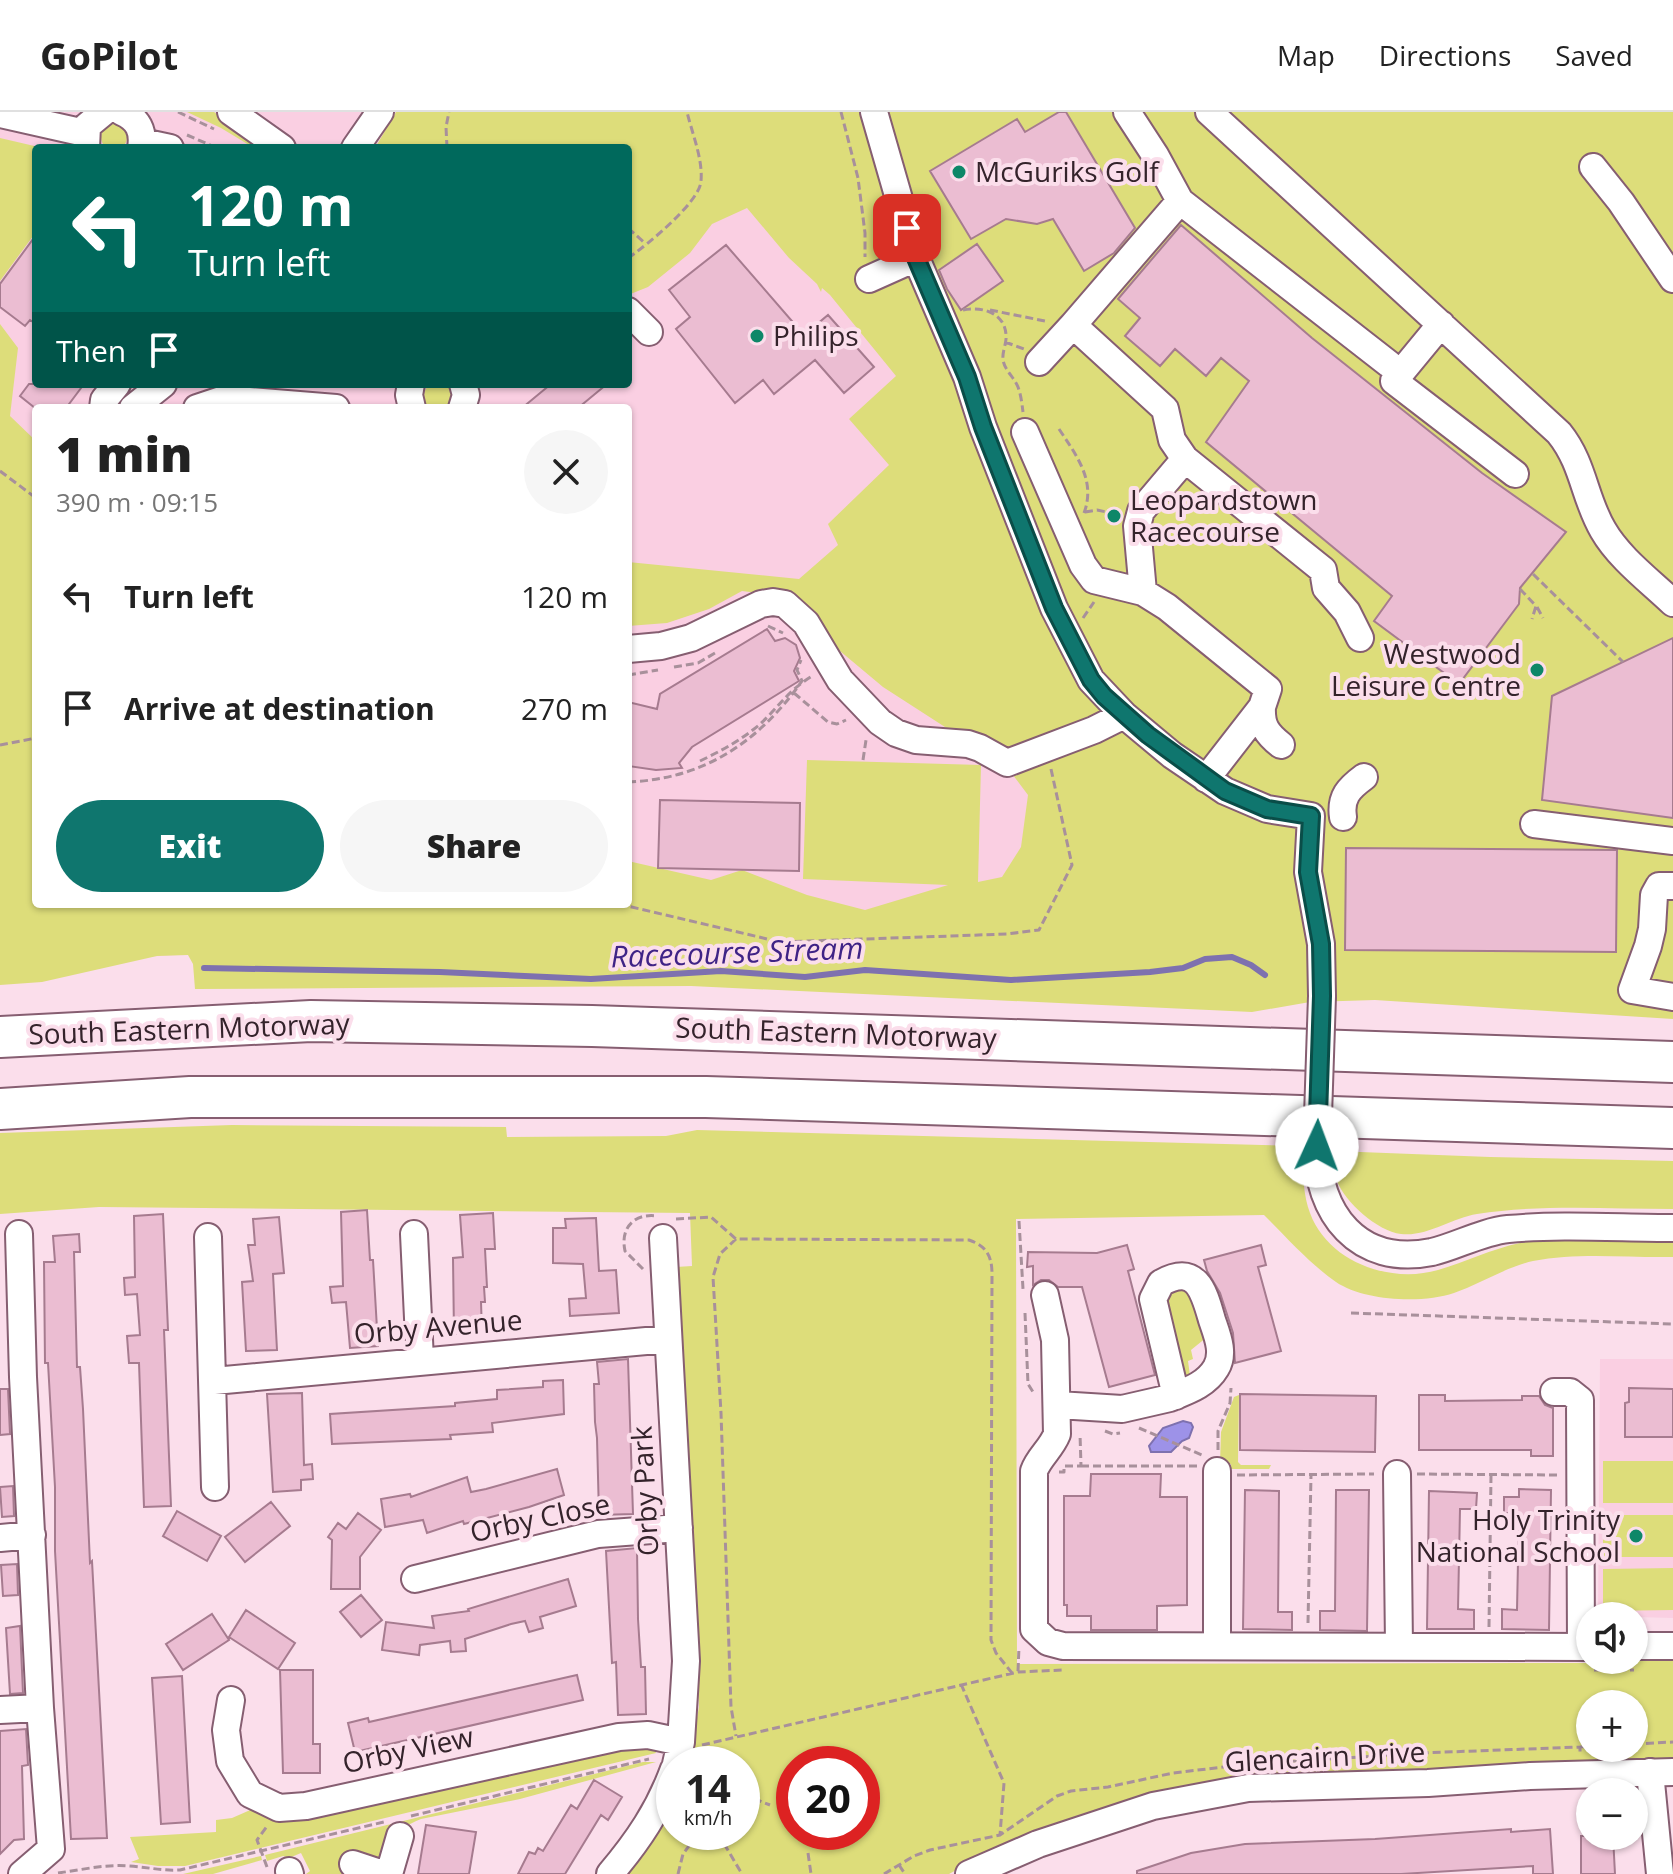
<!DOCTYPE html>
<meta charset="utf-8">
<style>
body{margin:0;font-family:"Open Sans",sans-serif;background:#f6f6f6;color:#222;height:100vh;display:flex;flex-direction:column;font-size:30px;white-space:nowrap}
*{box-sizing:border-box;margin:0}
p{font-size:26px;color:#767676}
.icon{flex:none;width:44px;height:44px;fill:none;stroke:currentColor;stroke-width:2;stroke-linecap:round;stroke-linejoin:round}
.map{position:relative;flex:1;overflow:hidden}
.drawer{position:absolute;left:32px;top:292px;width:600px;height:504px;display:flex;flex-direction:column;background:#fff;border-radius:8px;box-shadow:0 2px 6px #0004}
.drawer>*{flex:none}
.top-card{position:absolute;left:32px;top:32px;width:600px;height:244px;border-radius:8px;box-shadow:0 2px 6px #0004;background:#00695c;color:#fff;overflow:hidden}
.controls{position:absolute;left:1576px;top:1490px;display:grid;gap:16px}
.controls a{display:grid;place-items:center;width:72px;height:72px;border-radius:50%;background:#fff;box-shadow:0 2px 6px #0004;font-size:40px}
.speed{position:absolute;left:656px;top:1634px;display:flex;gap:16px;font-size:40px;font-weight:700;text-align:center}
.speed>*{display:grid;place-content:center;width:104px;height:104px;border-radius:50%;background:#fff;box-shadow:0 2px 6px #0004;line-height:1}
.speed small{font-size:20px;font-weight:400}
.speed .limit{border:12px solid #d22;background:#fff;color:#111}
.pin{position:absolute;display:grid;place-items:center;width:68px;height:68px;color:#fff;margin:-34px;border-radius:16px;box-shadow:0 4px 12px #0006}
.me{position:absolute;width:88px;margin:-44px;rotate:2deg;stroke-linejoin:round;filter:drop-shadow(0 0 6px #0008)}
.turn{display:flex;align-items:center;gap:28px;height:168px;padding:0 24px;font-size:36px}
.turn .icon{width:104px;height:104px;stroke-width:2.5}
.turn b{display:block;font-size:56px;line-height:68px}
.then{display:flex;align-items:center;height:76px;padding:0 24px;background:#0003;gap:16px;font-size:30px}
.round{display:grid;place-items:center;flex:none;width:84px;height:84px;border-radius:42px;background:#f6f6f6}
.head{display:flex;align-items:center;justify-content:space-between;height:136px;padding:0 24px}
h1{font-size:48px;font-weight:800;line-height:60px}
.action{display:flex;gap:16px;margin-top:auto;padding:16px 24px}
.action a{flex:1;height:92px;border-radius:48px;background:#0f766e;color:#fff;font-size:32px;font-weight:800;line-height:92px;text-align:center}
.action a+a{background:#f6f6f6;color:#222}
ul{padding:0;list-style:none}
li{display:flex;align-items:center;gap:24px;height:112px;padding:0 24px}
li div{flex:1}
li b{display:block;font-size:30px}
li em{font-style:normal}
header{display:flex;align-items:center;gap:48px;box-sizing:border-box;height:112px;padding:0 40px;background:#fff;border-bottom:2px solid #e0e0e0}
header strong{font-size:38px}
nav{display:flex;gap:44px;margin-inline-start:auto;font-size:28px}
.map>svg:first-child{display:block}
.built{fill:#facfe2;fill-rule:evenodd}
.green{fill:#dddd7a;fill-rule:evenodd}
.water{fill:#9d92e8;stroke:#7e71af;stroke-width:2}
.lines{fill:none;stroke-linecap:round;stroke-linejoin:round}
.stream{stroke:#7e71af;stroke-width:6}
.building{fill:#ebbdd2;stroke:#a67b8f;stroke-width:2}
.minor-casing{stroke:#865e71;stroke-width:30}
.highway-casing{stroke:#865e71;stroke-width:44}
.path{stroke:#a8909b;stroke-width:3;stroke-dasharray:8 4;stroke-linecap:butt}
.minor{stroke:#fff;stroke-width:26}
.highway{stroke:#fff;stroke-width:40}
.minor-bridge-casing{stroke:#865e71;stroke-width:30;stroke-linecap:butt}
.minor-bridge{stroke:#fff;stroke-width:26}
.route-casing{stroke:#0a4d48;stroke-width:20}
.route{stroke:#0f766e;stroke-width:14}
.poi-dot{fill:#0e8768;stroke:#fbdeeb;stroke-width:3}
.labels{text-anchor:middle;stroke-width:8;stroke-linejoin:round;paint-order:stroke}
.poi-label{font-size:28px;fill:#34232b;stroke:#fbdeeb;text-anchor:start}
.street-label{font-size:28px;fill:#34232b;stroke:#fbdeeb}
.water-label{font-size:30px;font-style:italic;fill:#3f2386;stroke:#fbdeeb}
</style>
<header>
<strong>GoPilot</strong>
<nav><a>Map</a><a>Directions</a><a>Saved</a></nav>
</header>
<div class="map">
<svg width="1673" height="1762" viewBox="0 0 1673 1762">
<rect width="100%" height="100%" fill="#fbdeeb"/>
<path class="built" d="M0,0H711L789,146L830,183L927,249L1196,847L195,842L0,853ZM36,36H628V272H36ZM36,296H628V792H36Z
M1600,1247H1673V1506L1598,1504Z"/>
<path class="green" d="M187,0H214L265,36H254L221,16Z
M396,0H1673V907L1375,888L1310,890L1252,900L691,874L195,877L193,852L188,843L157,844L42,870L0,873V212L18,236L10,304L36,329V792H628V749L711,768L742,758L807,783L865,798L948,773L803,767L807,648L981,653L978,770L1002,765L1021,735L1028,683L1007,655L883,575L834,534L796,486L742,479L709,497L667,511L628,514V450L799,467L838,433L828,412L889,353L849,307L896,264L830,183L822,176L821,180L817,172L789,146L747,96L712,112L690,141L648,175L628,183V36H375Z
M101 25a13 13 0 1 1 26 0a13 13 0 1 1-26 0Z
M0,26L43,36H36V120L0,169Z
M424 284a14 14 0 1 1 28 0a14 14 0 1 1-28 0Z
M232,1013L506,1015L507,1025L666,1024L697,1018L1303,1034C1303,1055 1302,1080 1310,1101C1328,1150 1390,1172 1438,1158C1466,1150 1491,1137 1520,1131C1567,1122 1624,1129 1673,1129V1145C1627,1146 1579,1140 1533,1149C1506,1155 1480,1172 1454,1181C1422,1192 1364,1189 1336,1170C1309,1151 1287,1126 1264,1103L1016,1107L1017,1552L1596,1551L1673,1545V1648L1392,1659L1160,1681L1080,1704L1002,1733L949,1762H628L653,1728L674,1689V1720H742V1652H688L699,1595L676,1155L692,1154L690,1101L99,1095L0,1102V1021ZM1590,1592H1634V1636H1590ZM794,1652H862V1720H794Z
M1334,1039L1490,1045L1673,1049V1097C1608,1097 1541,1092 1477,1102C1452,1106 1427,1125 1401,1122C1377,1119 1345,1090 1337,1069C1333,1059 1334,1049 1334,1039Z
M1173,1175L1193,1177L1207,1225L1191,1238L1193,1247L1188,1249L1191,1271H1186L1165,1192Z
M1239,1283L1238,1350L1241,1353H1271L1269,1357H1231V1352H1220L1221,1320L1234,1285Z
M1603,1349H1673V1391H1603Z
M1603,1403H1673V1445H1603Z
M1673,1456V1498L1603,1499V1457Z
M626,1628L654,1637L656,1641L185,1754H158L131,1750L139,1747L130,1725L216,1720V1708L232,1706L257,1695Z
M643,1650H656L520,1687L421,1707C390,1720 400,1721 384,1743C379,1750 371,1756 365,1762H306L310,1759L301,1741L289,1746L283,1744L267,1749L265,1743Z
M261,1744L262,1748L213,1762H183Z"/>
<path class="water" d="M1183,1309L1191,1311L1193,1315L1189,1326L1182,1329L1171,1340H1151L1149,1334L1163,1316Z"/>
<g class="lines">
<path class="stream" d="M204,856L440,860L591,867L721,859L805,865L865,858L1011,868L1150,860L1183,856L1205,847L1232,845L1251,853L1265,863"/>
</g>
<path class="building" d="M1059,0H1066L1135,116L1114,141L1084,159L1053,107L1037,112L1006,107L971,127L930,59L1017,7L1025,20Z
M1181,113L1312,226L1482,361L1566,420L1520,476L1519,492L1459,572L1374,509L1392,484L1206,330L1249,269L1221,246L1206,264L1175,237L1160,254L1125,224L1140,206L1118,187Z
M36,123V212L30,208L25,214L0,195V172Z
M977,132L1003,169L961,198L947,177L939,158Z
M726,133L804,223L828,203L874,255L844,281L815,248L774,282L763,268L735,291L676,217L690,205L669,178Z
M29,272H84L66,296H35L20,284Z
M551,272H607L578,296H522Z
M767,517L775,529L785,526L796,533L800,546L794,559L799,569L692,635L679,651L682,656L656,658L628,654V590L657,597L660,582Z
M1673,526V706L1542,688L1552,584Z
M660,688L800,691L799,759L658,756Z
M1346,736L1617,738L1616,840L1345,838Z
M367,1098L370,1148H373L378,1234L350,1236L346,1190L332,1191L330,1175L343,1174L341,1100Z
M493,1101L495,1137H485L487,1175H484L485,1190H481L482,1220L454,1222L453,1146L463,1145L460,1103Z
M163,1102L168,1218H164L171,1394L144,1395L139,1251H129L127,1224L140,1223L137,1182L125,1183L124,1166L135,1165L134,1104Z
M279,1105L284,1161L273,1162L277,1238L246,1239L242,1170L253,1169L248,1133H255L253,1107Z
M596,1106L599,1159L616,1158L619,1201L570,1204L569,1187L586,1186L583,1152L553,1151V1116H566L565,1107Z
M79,1122L80,1140H74L77,1255H80L83,1297L90,1451L92,1449L107,1726L71,1727L55,1439V1375L48,1251H45L44,1150H55L53,1124Z
M1127,1133L1134,1157L1128,1159L1155,1263L1109,1275L1082,1175H1058L1049,1168H1041L1033,1173V1154L1027,1155L1028,1140L1097,1141Z
M1261,1133L1266,1153L1258,1155L1281,1239L1235,1251L1233,1221L1220,1181L1207,1159L1204,1148Z
M628,1247L633,1402L599,1403L597,1326L595,1310L594,1272H599L597,1250Z
M563,1268L564,1302L492,1311L493,1320L450,1323L451,1327L332,1332L330,1302L455,1294V1291L497,1287V1278L543,1275V1269Z
M1629,1276L1673,1277V1325H1625V1291L1629,1290Z
M0,1277H8L10,1322L0,1323Z
M302,1281L304,1353L312,1352L313,1367L301,1368V1378L273,1380L267,1282Z
M1240,1282L1376,1284L1375,1340L1240,1338Z
M1419,1283H1445V1289L1522,1288V1284H1539L1545,1293L1553,1296V1344H1531V1338H1419Z
M557,1357L564,1383L529,1395L464,1412L463,1409L427,1421L423,1408L385,1415L381,1387L410,1382L411,1385L467,1365L471,1380L486,1377Z
M1091,1362H1161L1160,1385H1187V1493L1157,1494V1518H1091V1504H1067V1493H1064V1384H1090Z
M13,1374L14,1404L2,1405L0,1375Z
M1519,1377L1551,1378L1549,1518L1502,1517V1497L1517,1498L1519,1401H1504V1385H1519Z
M1245,1378L1279,1379L1278,1500H1292V1518L1243,1517Z
M1336,1378H1369L1367,1519L1320,1518V1499H1335Z
M1429,1379L1477,1381L1476,1397H1460L1458,1497L1474,1498V1517H1427Z
M271,1390L290,1414L245,1450L225,1425Z
M177,1399L221,1424L207,1449L163,1424Z
M358,1401L381,1418L360,1445V1477H331L332,1428L328,1425L338,1411L346,1417Z
M637,1436L638,1507L641,1555H645L646,1602L618,1603L616,1550L612,1551L606,1439Z
M17,1452L18,1483L3,1484L1,1453Z
M568,1467L576,1494L540,1505L543,1516L529,1520L525,1509L511,1512L465,1527L466,1539L451,1540L450,1529L420,1533L419,1543L382,1538L386,1510L434,1516L432,1504L469,1499L468,1497Z
M361,1483L382,1508L361,1525L340,1500Z
M246,1498L295,1531L278,1557L229,1525Z
M212,1502L229,1528L183,1558L166,1532Z
M20,1514L23,1581L10,1582L6,1516Z
M280,1558H313V1632H320V1661H283Z
M577,1563L583,1588L355,1640L348,1611L368,1606L369,1610Z
M182,1564L190,1710L161,1712L152,1566Z
M26,1617L28,1653L22,1654L24,1727L14,1728L0,1742V1619Z
M594,1668L622,1685L608,1708L601,1703L565,1762H518L529,1740L535,1742L538,1736L543,1739L571,1693L577,1697Z
M426,1713L476,1720L469,1762H418Z
M1511,1717V1720L1550,1717L1553,1762H1533V1754L1401,1762H1137V1759L1191,1741L1245,1732L1375,1727Z
M1581,1724H1613L1615,1762H1581Z"/>
<g class="lines">
<defs>
<path id="minor" d="M122,0C138,7 144,19 141,36
M231,0L282,36
M874,0L916,146L967,265L983,315L1054,496L1091,568L1124,603L1172,643L1225,679L1267,697L1311,704L1308,760L1321,832L1322,884
M1127,0L1155,43L1180,89L1389,252
M1209,0L1559,321C1584,352 1584,386 1603,418C1619,446 1650,469 1673,491
M0,2L85,21
M142,30L170,36
M86,36L87,14L104,0
M355,36L380,0
M1593,55L1621,90L1673,167
M1180,89L1073,213L1165,297L1172,328L1185,347
M869,167L916,146
M628,199L649,220
M1441,212L1394,269L1515,362
M1039,250L1073,213
M411,272L409,283L412,296
M103,296L104,288L117,272
M133,296L163,272
M197,296L224,287L336,296
M462,296L466,283L463,272
M1025,320L1083,453L1094,468L1143,480
M628,537L661,534L691,526L761,492L773,490L785,492L806,511L840,568L880,610L896,621L916,628L968,632L980,636L1007,651L1094,618L1124,603
M1262,595C1261,614 1267,622 1281,633
M1206,667L1262,595L1268,577L1167,495L1143,480L1137,414L1141,399L1185,347L1323,458L1326,476L1347,500L1360,526
M1343,705C1340,685 1349,676 1364,665
M1534,712L1673,729
M1673,774H1659L1654,783L1652,817L1648,834L1632,878L1673,885
M1317,1034C1317,1101 1358,1155 1432,1140C1457,1134 1481,1120 1508,1117C1561,1112 1619,1116 1673,1116
M414,1122L420,1248
M208,1125L215,1375
M663,1126L686,1549L681,1630L676,1652
M1045,1183L1055,1228L1057,1322C1051,1337 1039,1345 1034,1359V1517L1048,1530L1063,1534L1590,1535
M214,1269L668,1227
M1554,1280H1570L1580,1288L1581,1535
M1058,1293L1122,1297L1170,1286C1187,1279 1206,1273 1216,1256C1225,1241 1217,1223 1212,1208C1204,1180 1197,1151 1161,1171L1153,1187L1176,1284
M1217,1359V1534
M1397,1362L1399,1534
M0,1426L32,1423
M415,1467L598,1422L679,1416
M1634,1534H1673
M231,1588L226,1618L230,1649L250,1682L279,1696L306,1694L619,1625L648,1623L681,1630
M0,1598L40,1596L23,1265L19,1122
M1650,1660L1660,1762
M353,1752L383,1762
M289,1759L290,1762
M22,1762L51,1737L40,1596
M389,1762L400,1724
M610,1762C638,1729 659,1698 674,1657
M969,1762L1038,1732L1153,1694L1248,1676L1428,1671L1530,1664L1673,1660"/>
<path id="highway" d="M0,925L311,909L592,914L1673,950
M0,997L190,985H706L1673,1016"/>
</defs>
<use href="#minor" class="minor-casing"/>
<use href="#highway" class="highway-casing"/>
<path class="path" d="M178,0L214,17
M841,0L858,66L865,121V145
M187,23L217,36
M447,36L446,15L449,0
M628,116L646,132
M628,146C646,134 700,90 701,69C703,47 692,21 687,0
M963,198C980,194 1005,200 1006,223C1007,231 1002,239 1003,248C1005,259 1014,265 1018,275C1021,283 1022,292 1023,300
M990,198L1045,209
M1005,230L1024,237
M1059,317C1077,344 1096,369 1084,401
M0,359L36,386
M1085,400L1097,398L1116,402
M1533,462L1623,550
M1520,477L1536,494L1532,507
M1537,495L1543,506
M1083,506L1094,490
M768,514L783,521
M674,555L698,551L715,541
M628,563L658,558
M794,581L828,610L837,612L846,608
M0,633L36,626
M863,648L866,628
M700,649C721,639 741,628 759,613C780,594 788,578 814,563
M628,670C704,667 759,630 802,569L797,558L801,548
M619,792L780,830L1007,822L1039,818L1072,753L1051,657
M676,1107L711,1105L736,1127L969,1128C987,1134 992,1145 992,1162L991,1528L996,1541L1012,1561
M1019,1109L1023,1177
M736,1127L720,1142L713,1165L721,1301L731,1595L736,1624
M643,1157L625,1139C620,1116 634,1101 657,1104
M1025,1201L1028,1272L1033,1280
M1351,1201L1673,1212
M1139,1316L1202,1343
M1105,1319L1113,1322L1120,1321
M1218,1338V1319L1230,1291L1231,1276
M1081,1354H1198
M1059,1360H1064V1354H1081L1080,1322
M1417,1362L1558,1363
M1237,1363L1374,1362
M1308,1511L1311,1363
M1489,1515L1491,1363
M1594,1558H1634
M1018,1559L1019,1535
M961,1572L1004,1671L1000,1723
M1634,1632L1673,1630
M702,1633L1018,1560L1062,1558
M1580,1635L1590,1634
M1253,1652L1420,1641L1580,1635V1640
M742,1689L755,1687L770,1693
M411,1704L649,1647
M721,1720L726,1735L742,1762
M808,1741L811,1762
M899,1753L905,1762
M267,1755L257,1728L268,1713
M58,1761C81,1758 105,1752 129,1754C147,1755 162,1759 180,1758L384,1710
M678,1762L683,1742L699,1720
M884,1762L914,1744L930,1738L1000,1723L1057,1684L1071,1679L1108,1675L1173,1661L1241,1653"/>
<use href="#minor" class="minor"/>
<use href="#highway" class="highway"/>
<defs>
<path id="minor-bridge" d="M1317,1034L1322,884"/>
</defs>
<use href="#minor-bridge" class="minor-bridge-casing"/>
<use href="#minor-bridge" class="minor-bridge"/>
</g>
<g class="lines">
<defs>
<path id="route" d="M907,116L916,146L967,265L983,315L1054,496L1091,568L1104,584L1148,623L1225,679L1267,697L1311,704L1308,760L1321,832L1322,884L1317,1034"/>
</defs>
<use href="#route" class="route-casing"/>
<use href="#route" class="route"/>
</g>
<g class="poi-dot">
<circle cx="959" cy="60" r="8"/>
<circle cx="757" cy="224" r="8"/>
<circle cx="1114" cy="404" r="8"/>
<circle cx="1537" cy="558" r="8"/>
<circle cx="1636" cy="1424" r="8"/>
</g>
<g class="labels">
<g class="poi-label">
<text x="975" y="70">McGuriks Golf</text>
<text x="773" y="234">Philips</text>
<text x="1130" y="398">Leopardstown<tspan x="1130" dy="32">Racecourse</tspan></text>
<text x="1521" y="552" text-anchor="end">Westwood<tspan x="1521" dy="32">Leisure Centre</tspan></text>
<text x="1620" y="1418" text-anchor="end">Holy Trinity<tspan x="1620" dy="32">National School</tspan></text>
</g>
<g class="street-label">
<text transform="translate(189 917) rotate(-2)" y="10">South Eastern Motorway</text>
<text transform="translate(836 921) rotate(2)" y="10">South Eastern Motorway</text>
<text transform="translate(438 1215) rotate(-5)" y="10">Orby Avenue</text>
<text transform="translate(645 1379) rotate(-93)" y="10">Orby Park</text>
<text transform="translate(540 1406) rotate(-12)" y="10">Orby Close</text>
<text transform="translate(408 1638) rotate(-12)" y="10">Orby View</text>
<text transform="translate(1325 1645) rotate(-3)" y="10">Glencairn Drive</text>
</g>
<g class="water-label">
<text transform="translate(737 841) rotate(-2)" y="10">Racecourse Stream</text>
</g>
</g>
</svg>
<div class="controls">
<a><svg class="icon" aria-label="sound" viewBox="0 0 24 24"><path d="M4 9h4l5-4v14l-5-4H4zM17 9q2 3 0 6"/></svg></a>
<a>+</a>
<a>−</a>
</div>
<div class="speed"><div>14<small>km/h</small></div><div class="limit">20</div></div>
<div class="pin" style="left:907px;top:116px;background:#d93025"><svg class="icon" aria-label="arrive" viewBox="0 0 24 24"><path d="M6 21V4h12l-3 4 3 4H6"/></svg></div>
<svg class="me" style="left:1317px;top:1034px" viewBox="-20 -20 40 40"><circle r="19" fill="#fff"/><path d="M0-13L10 11 0 6-10 11z" fill="#0f766e"/></svg>
<div class="top-card">
<div class="turn"><svg class="icon" aria-label="left" viewBox="0 0 24 24"><path d="M17 20v-9H6M10 6l-5 5 5 5"/></svg><div><b>120 m</b>Turn left</div></div>
<div class="then">Then<svg class="icon" aria-label="arrive" viewBox="0 0 24 24"><path d="M6 21V4h12l-3 4 3 4H6"/></svg></div>
</div>
<section class="drawer">
<div class="head"><div><h1>1 min</h1><p>390 m · 09:15</p></div><a class="round"><svg class="icon" aria-label="close" viewBox="0 0 24 24"><path d="M6 6l12 12M18 6L6 18"/></svg></a></div>
<ul>
<li><svg class="icon" aria-label="left" viewBox="0 0 24 24"><path d="M17 20v-9H6M10 6l-5 5 5 5"/></svg><div><b>Turn left</b></div><em>120 m</em></li>
<li><svg class="icon" aria-label="arrive" viewBox="0 0 24 24"><path d="M6 21V4h12l-3 4 3 4H6"/></svg><div><b>Arrive at destination</b></div><em>270 m</em></li>
</ul>
<div class="action"><a>Exit</a><a>Share</a></div>
</section>
</div>
